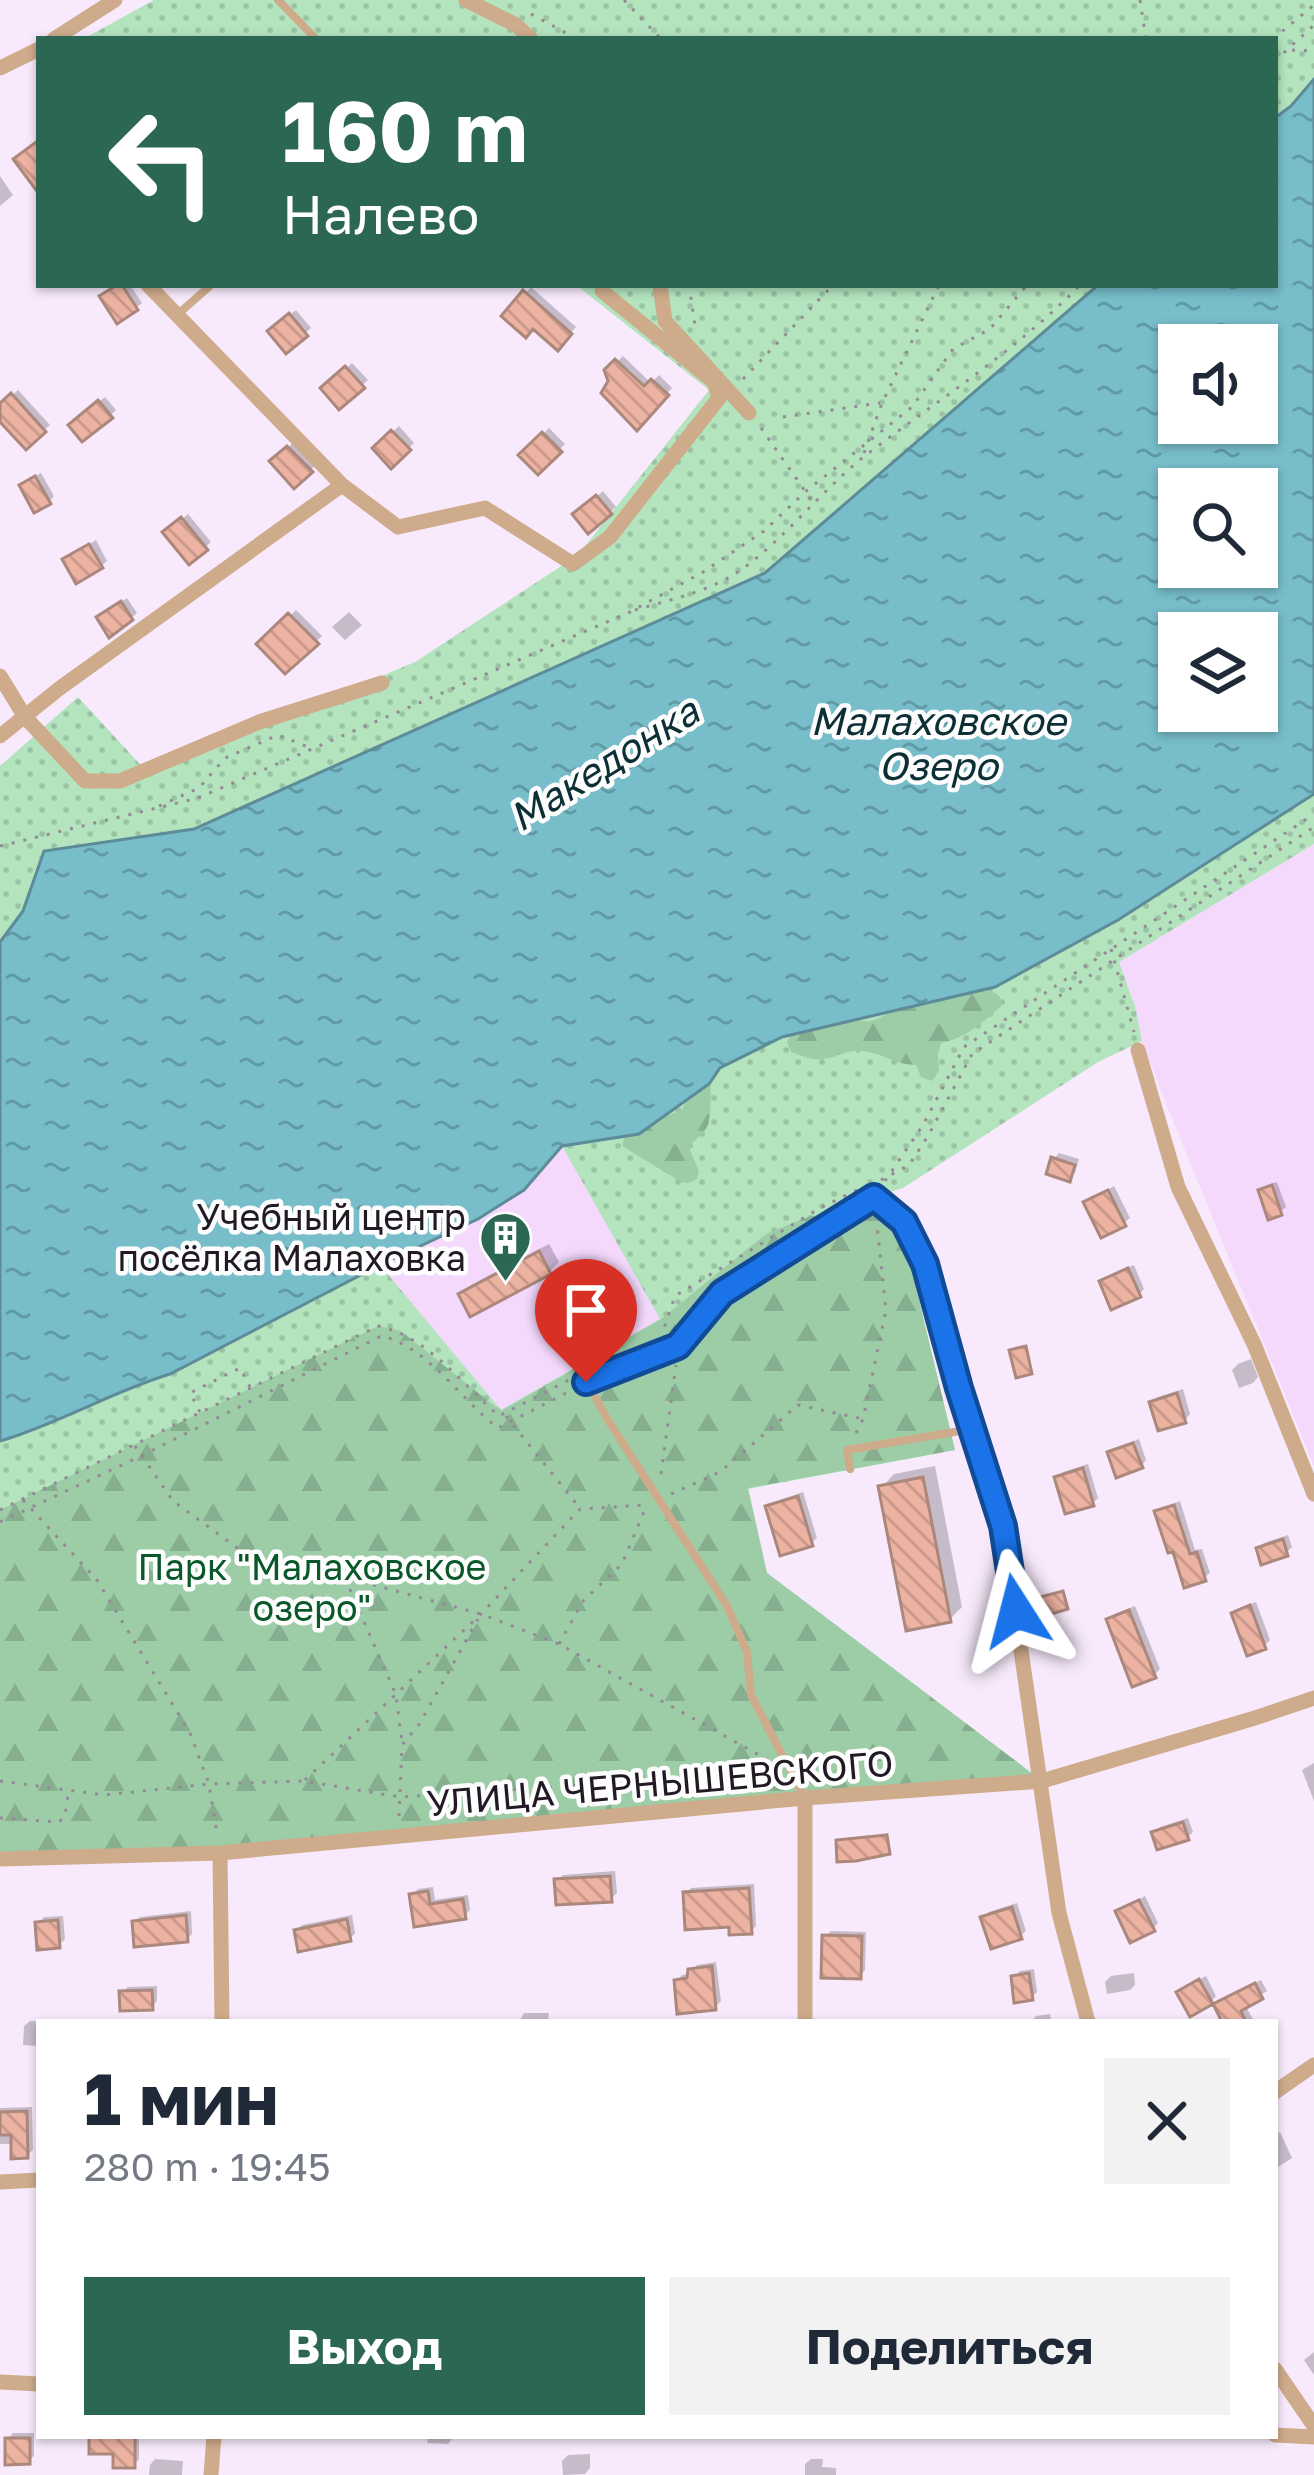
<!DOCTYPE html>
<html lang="ru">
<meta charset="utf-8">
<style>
body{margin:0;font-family:"Golos Text",sans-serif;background:#f2f2f3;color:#1f2937;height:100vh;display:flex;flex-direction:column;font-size:45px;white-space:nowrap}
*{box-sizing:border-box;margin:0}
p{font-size:39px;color:#747a83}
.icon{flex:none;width:66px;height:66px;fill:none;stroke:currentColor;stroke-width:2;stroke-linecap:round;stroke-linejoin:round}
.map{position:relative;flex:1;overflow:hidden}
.sheet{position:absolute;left:36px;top:2019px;width:1242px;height:420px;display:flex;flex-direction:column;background:#fff;border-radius:0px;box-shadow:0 3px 9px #0004}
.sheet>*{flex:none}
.hud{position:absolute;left:36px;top:36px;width:1242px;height:252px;border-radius:0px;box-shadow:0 3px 9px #0004;background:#2b6752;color:#fff;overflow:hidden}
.buttons{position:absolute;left:1158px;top:324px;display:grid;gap:24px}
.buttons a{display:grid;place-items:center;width:120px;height:120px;border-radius:0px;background:#fff;box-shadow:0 3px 9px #0004;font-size:60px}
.pin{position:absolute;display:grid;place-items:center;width:102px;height:102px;color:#fff;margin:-123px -51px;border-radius:50% 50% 50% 0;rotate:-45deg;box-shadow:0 0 12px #0007}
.pin .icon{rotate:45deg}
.me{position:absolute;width:132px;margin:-66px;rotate:351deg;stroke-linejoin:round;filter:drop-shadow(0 0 9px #0008)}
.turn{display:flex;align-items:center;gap:42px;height:252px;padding:0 48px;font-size:54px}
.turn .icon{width:156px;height:156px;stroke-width:2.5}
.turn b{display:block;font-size:84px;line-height:102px}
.round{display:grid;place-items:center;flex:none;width:126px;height:126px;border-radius:0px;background:#f2f2f3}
.head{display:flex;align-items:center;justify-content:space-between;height:204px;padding:0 48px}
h1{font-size:72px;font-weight:700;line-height:90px}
.primary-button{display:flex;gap:24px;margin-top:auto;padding:24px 48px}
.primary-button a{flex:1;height:138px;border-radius:0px;background:#2b6752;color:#fff;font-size:48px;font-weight:700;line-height:138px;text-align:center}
.primary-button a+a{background:#f2f2f3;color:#1f2937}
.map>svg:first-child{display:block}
.built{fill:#f5d9fd}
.grass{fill:url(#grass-dots)}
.forest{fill:url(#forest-firs)}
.water{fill:url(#water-ripples);stroke:#5d8c98;stroke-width:3;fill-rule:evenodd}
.shadow{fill:#0003}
.building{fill:url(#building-back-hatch);stroke:#ab877c;stroke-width:3}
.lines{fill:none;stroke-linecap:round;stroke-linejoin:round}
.path{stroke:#948997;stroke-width:3;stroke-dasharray:3 9;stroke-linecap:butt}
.service{stroke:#ceab8b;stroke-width:8}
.minor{stroke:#ceab8b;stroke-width:15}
.route-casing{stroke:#114b97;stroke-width:30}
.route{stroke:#1a73e8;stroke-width:21}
.labels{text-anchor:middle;stroke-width:9;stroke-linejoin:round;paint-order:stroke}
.poi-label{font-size:36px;fill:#211923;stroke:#fdfdfd;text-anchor:end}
.park-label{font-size:36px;fill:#09582a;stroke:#fdfdfd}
.street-label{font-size:36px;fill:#211923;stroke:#fdfdfd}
.water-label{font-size:39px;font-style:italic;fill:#0b2f35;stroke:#fdfdfd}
</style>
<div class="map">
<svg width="1314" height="2475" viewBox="0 0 1314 2475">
<defs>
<pattern id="grass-dots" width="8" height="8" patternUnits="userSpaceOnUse" patternTransform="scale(3)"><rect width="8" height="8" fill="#b3e4be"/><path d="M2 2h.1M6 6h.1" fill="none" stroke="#9ac3a3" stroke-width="1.8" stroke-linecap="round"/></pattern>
<pattern id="forest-firs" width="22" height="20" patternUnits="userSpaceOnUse" patternTransform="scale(3)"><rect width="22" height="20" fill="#9ccda7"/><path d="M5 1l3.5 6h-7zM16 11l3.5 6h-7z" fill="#86af8f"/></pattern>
<pattern id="water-ripples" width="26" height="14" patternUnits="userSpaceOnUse" patternTransform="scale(3)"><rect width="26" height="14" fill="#77bdca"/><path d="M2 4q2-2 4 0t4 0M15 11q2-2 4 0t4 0" fill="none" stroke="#6199a4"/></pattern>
<pattern id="building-back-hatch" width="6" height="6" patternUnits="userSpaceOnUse" patternTransform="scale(3)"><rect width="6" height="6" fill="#edb3a2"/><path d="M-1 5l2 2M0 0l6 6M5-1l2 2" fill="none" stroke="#cb998b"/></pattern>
</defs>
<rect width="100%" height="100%" fill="#f8eafc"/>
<path class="built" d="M1314,844V1466L1166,1104L1142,1041L1134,1002L1119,962Z
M562,1146L661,1319L500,1411L380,1266L478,1219L524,1190Z"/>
<path class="grass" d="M154,0H1314V79L1291,106L1275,118V39H83Z
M576,285H1098L765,573L194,830L44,851L23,911L0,942V766L78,697L149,774L415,662L578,555L709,390Z
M1314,794V844L1119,962L1135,1006L1142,1041L1098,1062L903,1188L875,1197L911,1267L955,1450L748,1489L767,1573L1024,1767L0,1866V1441C58,1424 111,1392 170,1374L380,1265L501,1410L660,1319L562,1146L639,1134L709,1084L720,1068L782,1037L995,987L1118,920Z"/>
<path class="forest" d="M983,990C993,992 1002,993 1002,1005C984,1022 966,1038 941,1043L938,1054L939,1071L932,1081L921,1077L916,1065C897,1065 886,1055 868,1052C847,1047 839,1059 820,1059C810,1060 801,1055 791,1052L787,1042L790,1035C808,1030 830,1021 849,1020C859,1019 866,1024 877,1019C898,1010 893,998 920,1005L930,998Z
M709,1075C712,1084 711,1115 708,1125C704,1134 694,1139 689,1148L699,1171L697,1179L689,1183L681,1182L622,1146L629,1124L653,1121L682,1110L695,1080Z
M875,1197L911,1267L955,1450L748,1488L767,1573L1042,1781L0,1866V1510L378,1326L401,1331L501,1411L661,1319L766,1234L803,1219Z"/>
<path class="water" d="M1314,79V794L1118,920L995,987L782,1037L720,1068L709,1084L639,1134L562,1146L524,1190L478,1219L380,1265L170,1374C111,1392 58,1424 0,1441V942L23,911L44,851L194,829L765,573L1098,285H1275V118L1291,106ZM1179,345H1257V423H1179ZM1179,489H1257V567H1179ZM1179,633H1257V711H1179Z"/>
<path class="shadow" d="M0,176L13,195L0,206Z
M118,285H130L142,303L136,308Z
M531,287L576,327L558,347L533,326L505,316Z
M296,310L311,328L286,350L276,326Z
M623,356L651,383L659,375L672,388L637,426L608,371Z
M352,363L368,380L340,406L324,389Z
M18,390L50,425L26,446L0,417V406Z
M105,397L116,410L111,415L77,419Z
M399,426L414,443L392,464L376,448Z
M549,428L565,444L538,471L523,455Z
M294,442L316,465L294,485L274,461Z
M41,473L54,496L49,502L28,480Z
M603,491L616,507L589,530L576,515Z
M188,514L211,542L190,561L166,532Z
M96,540L107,561L101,566L66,559Z
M127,598L137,613L131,618L105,612Z
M296,610L322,636L285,670L260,644Z
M349,612L362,625L345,640L332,627Z
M1059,1153L1079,1159L1075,1173L1069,1178L1054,1159Z
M1277,1182L1286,1207L1280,1212L1261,1191L1267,1185Z
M1114,1186L1130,1218L1124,1223L1087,1203Z
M549,1244L559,1262L549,1272L462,1294L471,1285Z
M1134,1265L1144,1289L1139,1294L1102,1281L1108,1276Z
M1251,1359L1258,1377L1253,1383L1239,1388L1232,1370L1238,1364Z
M1183,1389L1190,1414L1185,1420L1153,1403L1158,1397Z
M1139,1439L1146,1460L1141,1466L1110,1453L1116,1448Z
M1088,1464L1098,1498L1093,1503L1058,1478L1063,1472Z
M935,1466L962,1607L949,1620L882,1487L894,1474Z
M803,1492L817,1538L811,1543L768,1507L774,1502Z
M1180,1501L1195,1550L1202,1549L1210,1573L1204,1578L1158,1512L1163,1507Z
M1288,1535L1292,1547L1286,1553L1259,1548L1264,1543Z
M1256,1602L1270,1640L1264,1646L1235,1613L1240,1608Z
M1135,1606L1160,1669L1154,1675L1109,1620L1115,1614Z
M1314,1763V1801L1302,1770Z
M1188,1818L1193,1832L1187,1838L1154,1832L1160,1827Z
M615,1871L617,1893L611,1899L557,1880L563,1875Z
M754,1884L756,1926L751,1931L732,1924L686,1893L691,1888Z
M433,1887L435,1900L468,1895L470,1910L464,1916L416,1923L412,1895L418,1889Z
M1145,1896L1158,1923L1153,1929L1118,1912Z
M1017,1903L1026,1931L1020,1936L984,1918L989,1912Z
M191,1911L192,1934L187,1939L135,1922L140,1917Z
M352,1915L355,1933L350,1939L297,1930L302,1925Z
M63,1916L65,1939L59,1945L39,1923L44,1917Z
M831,1931L866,1932L865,1970L860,1976L825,1937Z
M716,1962L721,2001L715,2007L677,1981L682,1975L690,1974L697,1965Z
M1034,1969L1037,1992L1032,1997L1014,1977L1020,1971Z
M1134,1973L1135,1985L1130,1990L1107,1994L1105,1982L1111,1976Z
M1206,1976L1216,1996L1211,2002L1185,1987Z
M1261,1980L1267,1991L1245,2005L1254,2021L1226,2022L1222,1999Z
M157,1986V2001L152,2007L122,1992L128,1987Z
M524,2013H549L548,2022H519Z
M1050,2014L1051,2022H1031L1036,2016Z
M30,2021L49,2022H39V2046L23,2045L24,2026Z
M32,2107L33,2150L27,2155L14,2144H0V2108Z
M1280,2132L1292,2158L1275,2169V2134Z
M1314,2352V2375L1304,2360Z
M13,2433H34V2456L28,2461L8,2439Z
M92,2436H139V2459L134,2465Z
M428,2436H454L448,2444L427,2443Z
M590,2454V2468L585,2474L563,2475L562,2461L568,2455Z
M155,2459L183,2461L182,2475H149L150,2465Z
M811,2459H823L822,2467L836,2468V2475H805V2464Z"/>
<path class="building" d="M39,140V194L13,159Z
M117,285H122L138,310L117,324L99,296Z
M523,290L572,334L558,351L533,329L526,338L501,316Z
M289,313L308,336L286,354L267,331Z
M615,359L644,386L651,379L669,395L637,431L601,393L608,381L604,370Z
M345,366L365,388L339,410L320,388Z
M11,393L46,432L26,450L0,422V403Z
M98,400L113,418L82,442L68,425Z
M391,430L411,450L391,469L372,448Z
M542,432L562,452L538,475L518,455Z
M287,446L313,472L294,489L269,461Z
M35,476L51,504L34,513L19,485Z
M596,495L612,514L588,534L572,514Z
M181,517L208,550L189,565L162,532Z
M89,544L103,568L76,584L62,559Z
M121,601L133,620L109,638L96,617Z
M288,613L319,644L285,674L256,644Z
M1051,1157L1075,1165L1070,1182L1046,1174Z
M1272,1185L1282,1215L1268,1220L1258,1190Z
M1108,1190L1126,1226L1101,1238L1083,1202Z
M539,1251L551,1274L470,1317L458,1294Z
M1128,1268L1141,1297L1111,1310L1099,1281Z
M1026,1346L1032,1374L1016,1378L1009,1350Z
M1177,1393L1186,1423L1158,1431L1149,1402Z
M1133,1443L1143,1468L1116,1478L1107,1452Z
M1083,1468L1094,1506L1065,1514L1054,1477Z
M923,1477L951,1622L906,1631L878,1486Z
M798,1496L813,1546L780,1556L765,1506Z
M1174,1505L1190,1554L1197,1552L1206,1581L1184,1588L1173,1552L1168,1553L1154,1511Z
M1283,1539L1288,1556L1261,1565L1256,1548Z
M1063,1591L1068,1609L1041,1617L1036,1598Z
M1250,1605L1266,1649L1247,1656L1231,1613Z
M1129,1610L1156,1678L1132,1687L1106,1619Z
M1183,1822L1189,1840L1157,1850L1151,1832Z
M887,1835L890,1854L856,1861L837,1862L836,1840Z
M610,1876L612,1902L556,1905L554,1879Z
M749,1888L752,1934L729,1935V1927L685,1930L683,1892Z
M428,1891L430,1904L463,1899L466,1919L414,1927L409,1894Z
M1139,1900L1155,1931L1130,1943L1115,1911Z
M1012,1907L1022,1939L991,1949L980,1917Z
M186,1915L188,1942L134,1947L132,1921Z
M347,1919L351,1941L298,1952L294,1930Z
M58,1920L60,1948L37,1950L35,1922Z
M822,1935L862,1936L861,1979L821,1978Z
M712,1966L716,2010L677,2014L674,1980L687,1978L688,1969Z
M1029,1973L1033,2000L1014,2003L1011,1976Z
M1199,1979L1213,2004L1190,2017L1176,1992Z
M1255,1983L1263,1999L1241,2011L1246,2022H1222L1213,2004Z
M152,1990L153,2010L120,2011L119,1991Z
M27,2111L28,2158L11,2159V2135H0V2112Z
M89,2436H135V2468H113V2454H89Z
M5,2438H30V2464L5,2465Z"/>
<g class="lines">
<path class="path" d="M624,0L661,39
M1140,0L1146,39
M531,14L577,39
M1273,39L1314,5
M1292,50L1314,51
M1275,61L1314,25
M689,285L695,325
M743,379L833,285
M783,417L880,403
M761,428L814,504
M864,453L882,403L939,285
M635,610C672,599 713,591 745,567C789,534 823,489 866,455C938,400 1016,351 1080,285
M159,806L199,788L225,758L278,735L311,748
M0,846L198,798L628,613L703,572L764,531L805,492L912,407L953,349L990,329L1027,285
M1111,949L1134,1032
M881,1180L909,1165L928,1136L972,1054L1314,827
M885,1181L923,1125L964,1047L1314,814
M665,1338L663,1331L675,1296L820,1208L861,1188
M200,1412L190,1393L240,1368L250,1387
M506,1416L579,1507
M856,1433L863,1419L886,1310L877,1225
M135,1446L173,1501L240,1550L283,1568L344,1577L481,1614L559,1644L768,1760
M661,1474L676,1365
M671,1494L720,1472L798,1405L863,1419
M23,1500L97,1580L190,1733L209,1784L217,1833
M0,1510L378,1326C427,1336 462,1384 499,1416L569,1380
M0,1522L141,1456L381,1336C426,1345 462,1401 498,1428L574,1389
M345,1578L396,1695L402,1743
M559,1644L583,1601L622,1564L646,1507
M305,1780L481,1614L580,1509L646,1505
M0,1781L104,1795L209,1784L304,1781L400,1797L777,1773
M399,1816L402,1745L420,1723L478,1619
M0,1818L59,1822L65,1816L68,1794"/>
<path class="service" d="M278,0L316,39
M177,315L211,285
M557,1324L606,1417L727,1606L747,1652L751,1695L804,1797
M586,1382L678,1346L722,1293L873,1198
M850,1469L847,1450L972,1429"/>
<path class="minor" d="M466,0L516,25L531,39
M54,39L115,0
M0,68L39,49
M148,285L342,485L398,527L485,508L573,564L610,537L719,398L714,382L602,291
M660,285L665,321L749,413
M0,676L25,717L85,781H120L259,722L382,683
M0,736L60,688L342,485
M1138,1050L1178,1187L1254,1344L1314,1494
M875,1197L904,1223L925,1264L959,1388L1003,1526L1059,1913L1088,2022
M220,1853L222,2022
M0,1859L220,1853L805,1798L1042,1781L1255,1718L1314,1698
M805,2022V1798
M1275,2092L1314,2065
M0,2182L39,2180
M1275,2369L1314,2426
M0,2382L39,2384
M1275,2435L1314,2437
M211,2475L214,2436"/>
</g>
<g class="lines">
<defs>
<path id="route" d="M586,1382L678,1346L722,1293L874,1197L904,1222L925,1264L959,1388L1003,1526L1016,1611"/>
</defs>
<use href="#route" class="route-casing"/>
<use href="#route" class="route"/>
</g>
<defs>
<symbol id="building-pin" viewBox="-11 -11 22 30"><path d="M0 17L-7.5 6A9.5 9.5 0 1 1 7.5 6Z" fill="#2b6752" stroke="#fdfdfd"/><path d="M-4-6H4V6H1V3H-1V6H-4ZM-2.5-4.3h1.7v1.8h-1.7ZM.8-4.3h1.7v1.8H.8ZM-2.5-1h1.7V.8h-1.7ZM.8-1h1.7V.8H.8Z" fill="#fff"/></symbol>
</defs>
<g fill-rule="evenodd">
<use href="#building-pin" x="476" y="1208" width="59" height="81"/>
</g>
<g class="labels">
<g class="poi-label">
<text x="466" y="1230">Учебный центр<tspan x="466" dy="41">посёлка Малаховка</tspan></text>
</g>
<g class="park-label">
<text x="312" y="1580">Парк "Малаховское<tspan x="312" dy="41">озеро"</tspan></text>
</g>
<g class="street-label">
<text transform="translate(660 1783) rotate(-5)" y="13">УЛИЦА ЧЕРНЫШЕВСКОГО</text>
</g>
<g class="water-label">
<text x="938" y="735">Малаховское<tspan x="938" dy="45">Озеро</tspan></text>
<text transform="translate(604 764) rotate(-32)" y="14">Македонка</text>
</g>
</g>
</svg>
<div class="buttons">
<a><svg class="icon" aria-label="sound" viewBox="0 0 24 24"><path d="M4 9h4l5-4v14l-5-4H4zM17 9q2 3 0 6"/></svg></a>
<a><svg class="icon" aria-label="search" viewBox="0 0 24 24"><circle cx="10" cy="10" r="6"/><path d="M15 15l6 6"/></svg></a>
<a><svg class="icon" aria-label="layers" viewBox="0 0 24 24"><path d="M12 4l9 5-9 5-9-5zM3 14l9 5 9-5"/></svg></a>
</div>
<div class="pin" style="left:586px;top:1382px;background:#d93025"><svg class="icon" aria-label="arrive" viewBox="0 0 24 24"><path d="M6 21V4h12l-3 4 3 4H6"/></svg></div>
<svg class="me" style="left:1016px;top:1611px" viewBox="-20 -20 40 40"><path d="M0-17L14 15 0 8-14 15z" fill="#1a73e8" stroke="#fff" stroke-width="4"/></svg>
<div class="hud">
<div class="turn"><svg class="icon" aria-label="left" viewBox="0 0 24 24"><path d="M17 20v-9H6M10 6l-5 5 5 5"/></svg><div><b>160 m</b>Налево</div></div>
</div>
<section class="sheet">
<div class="head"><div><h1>1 мин</h1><p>280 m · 19:45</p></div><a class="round"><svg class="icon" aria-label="close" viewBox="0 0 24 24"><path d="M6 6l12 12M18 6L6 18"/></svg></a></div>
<div class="primary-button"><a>Выход</a><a>Поделиться</a></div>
</section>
</div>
